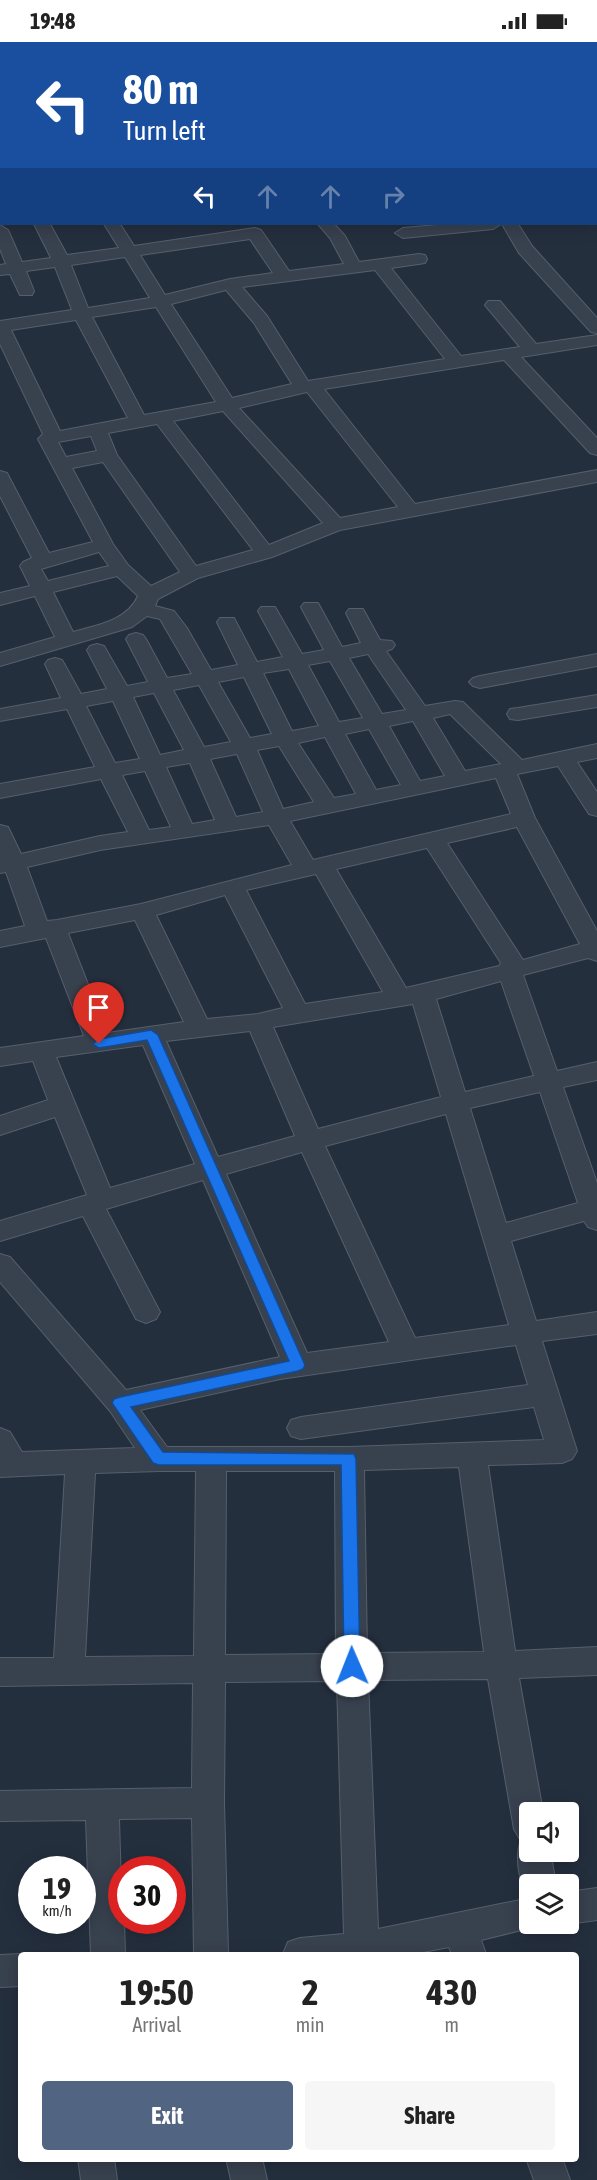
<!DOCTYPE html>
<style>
body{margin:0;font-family:"Asap Condensed",sans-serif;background:#f6f6f6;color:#222;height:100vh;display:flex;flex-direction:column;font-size:22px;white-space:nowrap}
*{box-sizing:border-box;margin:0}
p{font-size:20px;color:#767676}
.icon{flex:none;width:33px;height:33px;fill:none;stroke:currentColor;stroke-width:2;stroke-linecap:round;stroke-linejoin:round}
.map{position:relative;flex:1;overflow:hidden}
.side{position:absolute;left:18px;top:1910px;width:561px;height:210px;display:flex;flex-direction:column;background:#fff;border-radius:6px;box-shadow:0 3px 15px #0003}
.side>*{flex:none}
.guide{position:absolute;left:0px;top:0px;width:597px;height:183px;box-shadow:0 3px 15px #0003;background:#1a4fa0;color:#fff;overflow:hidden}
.buttons{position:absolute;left:519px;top:1760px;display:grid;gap:12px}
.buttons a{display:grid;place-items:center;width:60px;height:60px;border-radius:6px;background:#fff;box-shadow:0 3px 15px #0003;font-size:30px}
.speed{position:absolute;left:18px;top:1814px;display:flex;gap:12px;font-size:30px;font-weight:700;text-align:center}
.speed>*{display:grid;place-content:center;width:78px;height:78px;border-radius:50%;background:#fff;box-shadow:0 3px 15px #0003;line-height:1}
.speed small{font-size:15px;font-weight:400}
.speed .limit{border:9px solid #d22;background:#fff;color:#111}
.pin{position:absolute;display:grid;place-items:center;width:51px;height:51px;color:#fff;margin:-62px -26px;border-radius:50% 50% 50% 0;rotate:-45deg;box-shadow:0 0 6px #0007}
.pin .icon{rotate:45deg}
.me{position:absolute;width:66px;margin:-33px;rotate:359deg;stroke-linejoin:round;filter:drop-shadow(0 0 4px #0008)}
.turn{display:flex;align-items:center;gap:21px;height:126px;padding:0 24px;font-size:27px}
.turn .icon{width:78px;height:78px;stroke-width:2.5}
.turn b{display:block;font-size:42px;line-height:51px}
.lanes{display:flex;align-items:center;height:57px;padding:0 24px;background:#0003;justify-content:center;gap:30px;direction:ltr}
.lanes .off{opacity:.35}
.eta{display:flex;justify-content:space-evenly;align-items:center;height:102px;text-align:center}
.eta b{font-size:36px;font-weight:700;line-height:42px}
.primary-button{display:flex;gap:12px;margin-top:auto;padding:12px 24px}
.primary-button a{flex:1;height:69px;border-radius:6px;background:#516482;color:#fff;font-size:24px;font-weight:700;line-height:69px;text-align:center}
.primary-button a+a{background:#f6f6f6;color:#222}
.status{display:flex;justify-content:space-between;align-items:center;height:42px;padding:0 30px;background:#fff;direction:ltr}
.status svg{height:16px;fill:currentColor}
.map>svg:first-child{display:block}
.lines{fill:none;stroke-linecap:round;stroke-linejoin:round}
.minor-casing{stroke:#565f6c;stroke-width:2}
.major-casing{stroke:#414a57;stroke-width:2}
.minor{fill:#38414e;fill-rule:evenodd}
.major{fill:#56606e;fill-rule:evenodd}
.route{fill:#1a73e8;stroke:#114b97;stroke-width:1.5}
</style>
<div class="status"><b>19:48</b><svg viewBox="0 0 49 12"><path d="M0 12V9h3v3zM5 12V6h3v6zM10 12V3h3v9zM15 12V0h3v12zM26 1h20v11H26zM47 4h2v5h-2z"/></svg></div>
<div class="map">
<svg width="597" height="2138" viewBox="0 0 597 2138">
<rect width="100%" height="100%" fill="#242f3e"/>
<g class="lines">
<defs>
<path id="minor" d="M78,0H92L93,2H79Z
M112,0H126L127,2H113Z
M152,0H166L167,2H153Z
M188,0H202L203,2H189Z
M226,0H240L241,2H227Z
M262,0H276L277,2H263Z
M329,0H343V2H329Z
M401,0H415L416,2H402Z
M490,0H504L505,2H491Z
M543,0H557L558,2H544Z
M0,42H2V52H0Z
M0,75H2V85H0Z
M596,95L597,96V108L596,107Z
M2,106V116L0,117V107Z
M0,143H2V153H0Z
M596,166H597V176H596Z
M34,182H50L67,213L119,206L104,182H120L134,204L255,186L261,188L289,229L344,222L330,196L318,182H334L345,194L359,220L419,212L425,213L427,217L425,221L391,226L461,314L520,305L485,263L488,259H500L536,302L597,293V303L521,315L597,396V413L590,411L504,318L324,347L415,462L597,428V440L340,488L272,515L198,536L158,557L155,564L174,569L187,586L211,628L238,623L217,580L220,576H234L257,620L283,615L258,569L261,565H275L302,612L324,608L301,565L304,561H318L342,605L361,601L346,571L349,567H363L380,598L392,599L395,603L392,607L386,609L425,664L455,659L463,660L522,718L597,702V716L577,720L597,750V774L589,772L558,724L517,732L535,776L597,889V919L588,916L523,933L557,1029L597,1020V1038L563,1045L597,1141V1188L588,1185L584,1179L511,1199L536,1279L597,1270V1292L542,1299L577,1409L572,1417L562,1421L488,1423L515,1609L597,1605V1633L519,1636L543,1770H530V1809H550L556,1842H530V1854C518,1843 515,1813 521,1799L514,1787L488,1637L368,1638L378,1887L530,1856V1881H543L542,1883L481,1898L486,1912H452L449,1905L413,1912H283L288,1900L300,1896L344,1892L337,1639L225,1640L224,1761L228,1912H194L192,1776L119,1777L122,1878H124L125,1912H91L86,1778L0,1779V1749L192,1746L193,1641L0,1644V1616H54L65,1432L0,1435V1386L10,1390L22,1410L135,1406L110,1369L0,1240V1212L10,1215L126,1348L280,1315L203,1138L106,1167L160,1270L156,1277L146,1281L136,1277L83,1174L0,1199V1179L87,1153L55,1075L0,1093V1074L48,1058L33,1019L0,1024V1006L84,994L46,896L0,905V889L25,884L6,830L0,831V783L8,785L21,812L100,794L128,790L101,737L0,756V742L95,725L67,667L0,679V667L61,656L45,622L48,618L55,616L62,618L81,652L107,647L87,608L90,604L97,602L104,604L127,644L148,640L126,597L129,593L136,591L143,593L146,597L167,636L192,632L160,577L147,574L132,585L0,624V611L55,595L35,554L0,563V551L30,544L20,524L23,520L32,516L0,454V429L7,431L9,435L49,511L93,500L38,397L43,392L0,302V279L72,268L55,225L26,229L34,249L32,253H20L10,232L0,233V223L6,222L0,207V183L8,188L22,220L51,216ZM250,197L273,231L230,237L165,253L140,213ZM125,215L150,256L88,266L71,223ZM375,228L445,317L308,339L267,274L242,245ZM226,248L254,281L292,342L232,356L171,262ZM156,265L216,360L144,373L92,275ZM76,278L128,376L60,389L11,288ZM307,350L398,465L340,476L239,366ZM223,369L323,481L269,503L173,379ZM157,382L253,508L196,524L117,413L108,391ZM91,394L97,409L66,415L58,400ZM103,420L180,530L151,544L128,523L113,502L72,426ZM99,510L109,524L48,539L41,527ZM117,534L138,554C127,579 97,583 73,590L53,550ZM368,612L406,668L382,672L349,616ZM330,619L363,676L339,680L308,623ZM289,627L319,684L292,689L263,631ZM244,635L272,692L250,696L218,640ZM199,643L231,700L204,705L173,648ZM154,651L184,708L160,713L133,655ZM113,659L140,717L115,721L86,664ZM450,672L501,722L465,729L433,676ZM413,679L445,734L420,739L389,684ZM369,687L401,743L376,748L345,692ZM325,695L356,752L334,756L298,701ZM279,704L314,760L283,767L257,708ZM237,712L263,770L236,775L210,717ZM190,721L215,778L192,782L166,725ZM145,729L171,785L149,788L122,733ZM496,736L511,772L313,818L290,779ZM269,783L292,823L141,862L57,878L47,879L27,825L100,808ZM517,785L580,902L523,918L447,801ZM427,806L501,921L499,924L406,946L336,827ZM316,832L383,950L305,962L246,848ZM225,853L283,966L258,972L207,977L156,873ZM135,878L184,980L107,991L68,891ZM501,939L534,1034L465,1050L436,957ZM413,962L441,1055L318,1087L273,985ZM250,989L295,1094L218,1115L166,999ZM143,1003L195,1122L110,1146L56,1015ZM540,1050L578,1161L506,1181L470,1066ZM446,1072L509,1283L415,1296L325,1104ZM302,1110L389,1300L307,1311L226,1132ZM516,1303L528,1343L301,1375L291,1378L287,1386L291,1394L301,1397L534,1365L544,1398L349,1405H167L140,1368L280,1337ZM459,1425L484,1610L367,1611L364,1428ZM159,1429H196L194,1614L85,1615L95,1431ZM226,1429H335L336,1612L225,1613Z
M449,182H501L493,187L403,196L395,191L403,186Z
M502,182H518L532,204L597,276V291L591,290L519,211Z
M597,612V624L480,646L473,644L469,640L473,636L480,634Z
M597,653V665L518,678L510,677L507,672L510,667L518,666Z
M597,1846V1878L568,1882L566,1881H568V1850Z
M21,1912H23H21V1944L0,1945V1913Z
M78,2116H114L117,2138H81Z
M226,2116H262L267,2138H231Z
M526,2116H562L570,2138H534Z"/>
<path id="major" d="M47,0H74L46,2Z
M0,4H2V14H0Z"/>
</defs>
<use href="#minor" class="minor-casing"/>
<use href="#major" class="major-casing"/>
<use href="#minor" class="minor"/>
<use href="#major" class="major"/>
</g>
<path class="route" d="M151,988L158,993L305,1323L303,1327L298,1329L131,1365L163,1410L354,1412L356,1417L360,1624L358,1629L352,1631L346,1629L344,1624L341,1423H159L153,1421L112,1361L114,1357L120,1355L289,1319L147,998L99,1006L93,1002L99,997Z"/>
</svg>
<div class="buttons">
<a><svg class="icon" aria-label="sound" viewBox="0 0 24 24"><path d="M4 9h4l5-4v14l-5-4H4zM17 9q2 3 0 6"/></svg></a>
<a><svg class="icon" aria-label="layers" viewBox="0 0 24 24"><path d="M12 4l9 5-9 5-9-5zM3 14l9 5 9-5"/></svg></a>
</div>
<div class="speed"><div>19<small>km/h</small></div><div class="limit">30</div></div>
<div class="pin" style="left:99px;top:1002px;background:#d93025"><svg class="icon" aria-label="arrive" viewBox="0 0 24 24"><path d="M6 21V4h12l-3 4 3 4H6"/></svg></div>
<svg class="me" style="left:352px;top:1624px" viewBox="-20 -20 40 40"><circle r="19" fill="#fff"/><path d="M0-13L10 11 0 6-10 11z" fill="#1a73e8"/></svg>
<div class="guide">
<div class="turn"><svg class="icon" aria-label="left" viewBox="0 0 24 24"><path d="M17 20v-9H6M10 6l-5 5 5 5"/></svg><div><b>80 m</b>Turn left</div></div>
<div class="lanes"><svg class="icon" aria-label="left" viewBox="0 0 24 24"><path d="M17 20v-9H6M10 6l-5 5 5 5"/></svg><svg class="icon off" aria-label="ahead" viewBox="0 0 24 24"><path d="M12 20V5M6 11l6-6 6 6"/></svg><svg class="icon off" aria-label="ahead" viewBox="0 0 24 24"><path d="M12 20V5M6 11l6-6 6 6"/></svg><svg class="icon off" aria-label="right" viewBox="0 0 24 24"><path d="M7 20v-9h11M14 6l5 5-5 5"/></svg></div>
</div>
<section class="side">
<div class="eta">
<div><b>19:50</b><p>Arrival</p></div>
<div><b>2</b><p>min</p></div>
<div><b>430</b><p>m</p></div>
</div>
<div class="primary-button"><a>Exit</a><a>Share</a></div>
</section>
</div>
